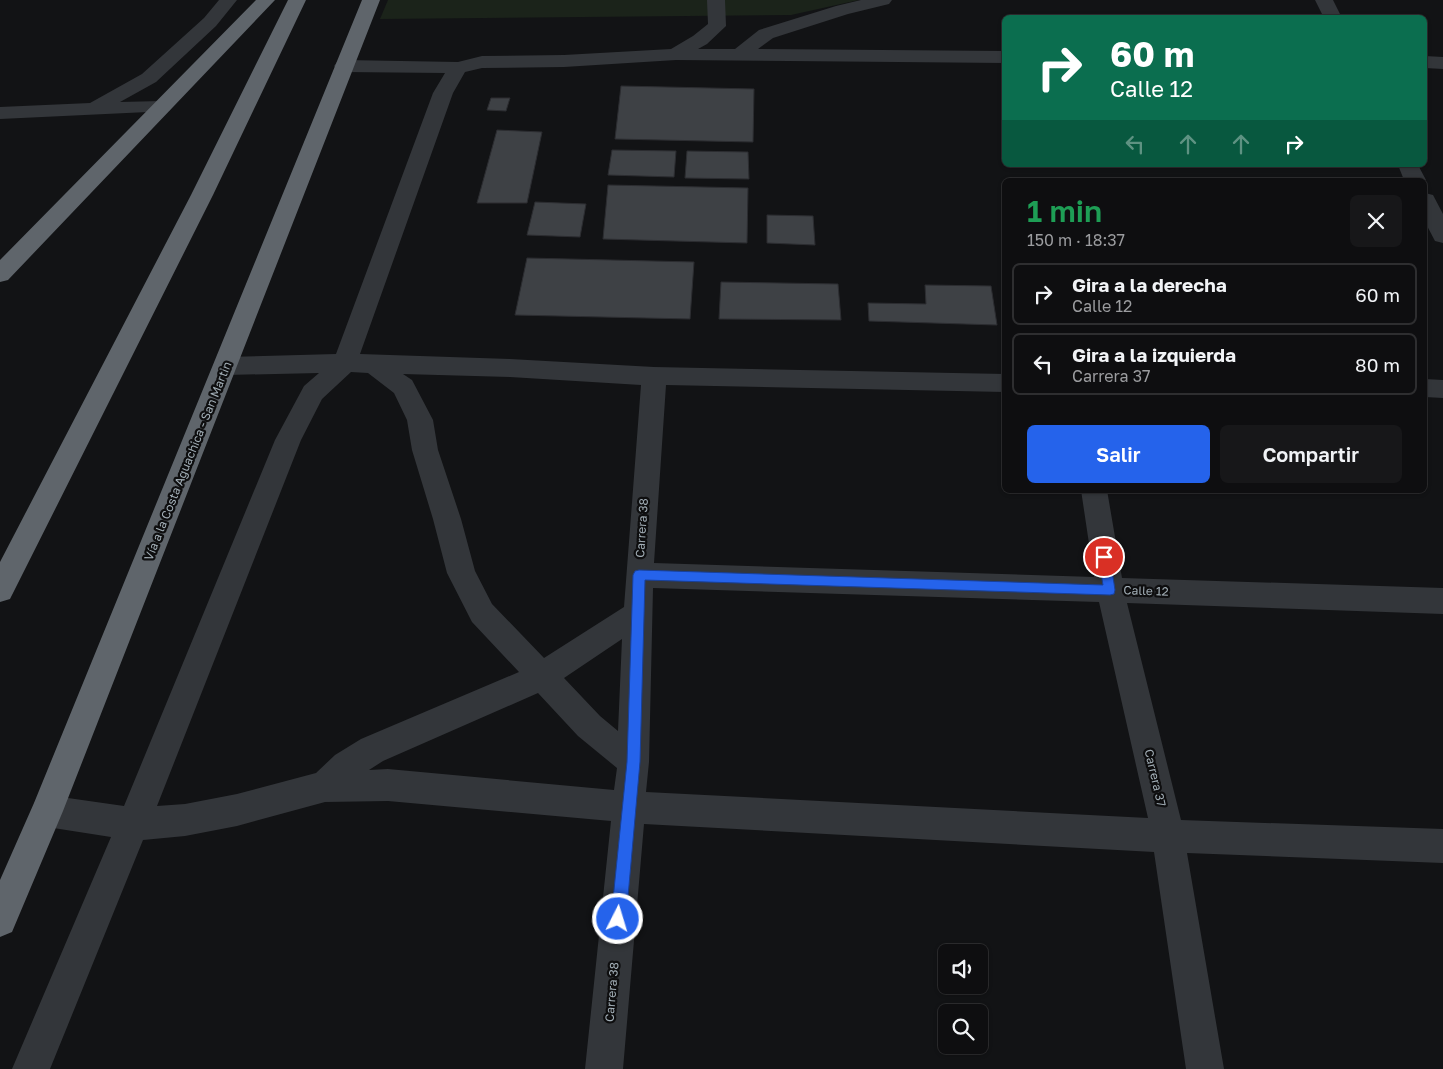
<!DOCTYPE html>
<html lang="es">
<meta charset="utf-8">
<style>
body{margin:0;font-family:"Golos Text",sans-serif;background:#171719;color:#f1f3f6;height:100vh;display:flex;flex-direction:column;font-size:19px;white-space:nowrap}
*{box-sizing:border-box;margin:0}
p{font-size:16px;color:#9b9c9f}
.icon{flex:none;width:28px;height:28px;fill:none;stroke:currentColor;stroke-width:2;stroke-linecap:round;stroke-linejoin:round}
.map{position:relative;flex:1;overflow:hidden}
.sheet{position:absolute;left:1002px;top:178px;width:425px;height:315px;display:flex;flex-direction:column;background:#0e0e10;border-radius:8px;box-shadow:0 1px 4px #0004,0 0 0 1px #2e2e30}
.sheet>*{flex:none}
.hud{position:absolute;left:1002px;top:15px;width:425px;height:152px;border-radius:8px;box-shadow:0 1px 4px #0004,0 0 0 1px #2e2e30;background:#0b6e4f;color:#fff;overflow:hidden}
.buttons{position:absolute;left:938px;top:944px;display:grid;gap:10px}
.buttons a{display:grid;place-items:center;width:50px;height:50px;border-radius:8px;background:#0e0e10;box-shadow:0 1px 4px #0004,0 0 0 1px #2e2e30;font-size:25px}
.pin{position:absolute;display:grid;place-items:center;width:42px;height:42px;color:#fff;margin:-21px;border:2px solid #fff;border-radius:50%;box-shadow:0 1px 5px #0007}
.me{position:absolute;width:55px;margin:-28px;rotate:5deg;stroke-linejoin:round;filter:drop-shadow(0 0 4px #0008)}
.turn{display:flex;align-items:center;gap:18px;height:105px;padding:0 25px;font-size:22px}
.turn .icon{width:65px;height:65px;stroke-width:2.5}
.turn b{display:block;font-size:35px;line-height:42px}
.lanes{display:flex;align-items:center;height:48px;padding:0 25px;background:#0003;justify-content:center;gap:25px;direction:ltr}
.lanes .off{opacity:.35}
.round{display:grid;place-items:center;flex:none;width:52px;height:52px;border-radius:8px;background:#171719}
.head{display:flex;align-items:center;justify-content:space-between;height:85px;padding:0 25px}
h1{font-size:30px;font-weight:600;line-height:38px;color:#1e9e55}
.cta{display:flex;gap:10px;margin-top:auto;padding:10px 25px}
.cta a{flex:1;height:58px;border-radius:8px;background:#2563eb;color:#fff;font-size:20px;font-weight:600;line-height:58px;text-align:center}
.cta a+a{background:#171719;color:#f1f3f6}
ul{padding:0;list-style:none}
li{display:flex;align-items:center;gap:15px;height:62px;margin:0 10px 8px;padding:0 15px;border:2px solid #2e2e30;border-radius:8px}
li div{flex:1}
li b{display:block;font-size:19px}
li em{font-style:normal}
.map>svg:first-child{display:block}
.green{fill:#1b231a}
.building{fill:#3e4145;stroke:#2c2d31}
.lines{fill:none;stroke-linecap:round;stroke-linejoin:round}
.minor{fill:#33363a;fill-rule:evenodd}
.highway{fill:#5f656b;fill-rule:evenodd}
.route{fill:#2563eb;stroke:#184099}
.labels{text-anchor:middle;stroke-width:4.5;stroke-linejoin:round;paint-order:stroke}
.street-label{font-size:12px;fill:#a2aeb6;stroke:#0e0e0f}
</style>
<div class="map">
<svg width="1443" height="1069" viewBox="0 0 1443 1069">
<rect width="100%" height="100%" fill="#121315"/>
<path class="green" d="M388,0H859L791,15L380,19Z"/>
<path class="building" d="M621,86L754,89L753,142L615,139Z
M491,98H510L506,111L487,110Z
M497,130L542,132L527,203H477Z
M612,150L676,151L674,177L608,175Z
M687,151L748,152L749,179L685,178Z
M608,185L748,188L747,243L603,239Z
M535,202L586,204L580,237L527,235Z
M767,215L813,216L815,245L767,243Z
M527,258L694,262L690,319L515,315Z
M721,282L838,284L841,320L719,319Z
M925,285L991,286L997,325L869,321L868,303L926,304Z"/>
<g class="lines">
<path class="minor" d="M219,0H237L216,26L156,82L120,102L162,101L169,103L172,107L169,111L0,119V107L90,103L142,74L204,18Z
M707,0H725L726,26L707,44L698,49H735L759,30L836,6L861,0H892L889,4L848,14L773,38L758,49L1005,51V63L676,60L564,67L482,68L465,72L453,93L360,354L510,359L654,367L1005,374V392L666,385L654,563L1094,577L1081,490H1107L1122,578L1443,588V614L1127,603L1181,820L1443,829V863L1187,853L1224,1069H1186L1154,852L644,824L623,1069H585L611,821L388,801L325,802L237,826L185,836L143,840L50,1069H12L111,837L47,827L36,822L31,811L36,800L47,795L124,806L275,440L304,386L319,373L226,375L217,372L214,366L217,360L226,357L336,354L433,93L445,73L344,72L337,70L334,66L337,62L344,60L458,62L482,56L564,55L671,49L693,36L708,24ZM351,372L368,373L394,393L407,420L412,450L433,519L447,573L472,622L519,672L361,739L335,755L316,773L237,794L185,804L157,806L301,440L322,399ZM403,374L510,377L641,385L624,607L544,658L492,604L475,571L461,519L438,450L433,420L412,380ZM653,588L1099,602L1148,818L646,792L649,762ZM622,639L618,731L600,716L564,678ZM538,693L578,736L617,768L614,790L388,769L369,770L383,761Z
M1315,0H1333L1342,18H1324Z
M1425,56L1443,57V69L1425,68Z
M1398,165H1418L1426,180H1404Z
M1425,193L1433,195L1443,214V243L1435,241L1425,222Z
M1425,379L1443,380V398L1425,397Z"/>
<path class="highway" d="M256,0H275L8,280L0,282V260Z
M288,0H306L213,195L10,599L0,602V562L191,195Z
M362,0H380L63,811L12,932L0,937V880L34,803Z"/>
</g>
<path class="route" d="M1104,552L1108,553L1110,557L1115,590L1114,594L1110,595L645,580L640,762L626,919L623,924L618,926L613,924L611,919L627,762L633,575L635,571L639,570L1103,585L1098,557L1100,553Z"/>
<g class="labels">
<g class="street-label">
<text transform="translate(188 461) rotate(-68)" y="4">Vía a la Costa Aguachica - San Martin</text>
<text transform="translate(642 528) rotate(-86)" y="4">Carrera 38</text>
<text transform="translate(1146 591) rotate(2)" y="4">Calle 12</text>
<text transform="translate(1155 778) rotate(77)" y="4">Carrera 37</text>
<text transform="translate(612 992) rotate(-85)" y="4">Carrera 38</text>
</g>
</g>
</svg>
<div class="buttons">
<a><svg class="icon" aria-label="sound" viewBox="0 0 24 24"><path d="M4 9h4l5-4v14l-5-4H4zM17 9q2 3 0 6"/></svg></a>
<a><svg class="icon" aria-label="search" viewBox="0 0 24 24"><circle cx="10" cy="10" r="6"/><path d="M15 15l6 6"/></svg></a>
</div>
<div class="pin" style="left:1104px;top:557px;background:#d93025"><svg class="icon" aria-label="arrive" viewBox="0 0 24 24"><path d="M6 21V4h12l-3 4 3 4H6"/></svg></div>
<svg class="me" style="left:618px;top:919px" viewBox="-20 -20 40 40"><circle r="17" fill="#2563eb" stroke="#fff" stroke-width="3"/><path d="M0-11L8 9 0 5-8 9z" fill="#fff"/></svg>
<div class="hud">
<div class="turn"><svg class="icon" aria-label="right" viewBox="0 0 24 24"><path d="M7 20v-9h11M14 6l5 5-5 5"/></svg><div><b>60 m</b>Calle 12</div></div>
<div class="lanes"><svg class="icon off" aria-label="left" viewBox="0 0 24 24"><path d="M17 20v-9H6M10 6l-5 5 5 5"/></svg><svg class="icon off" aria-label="ahead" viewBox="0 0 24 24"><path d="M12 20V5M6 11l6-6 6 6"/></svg><svg class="icon off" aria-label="ahead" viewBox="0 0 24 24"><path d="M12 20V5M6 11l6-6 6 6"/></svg><svg class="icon" aria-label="right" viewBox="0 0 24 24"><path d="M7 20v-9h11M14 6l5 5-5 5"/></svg></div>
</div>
<section class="sheet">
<div class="head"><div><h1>1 min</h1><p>150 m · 18:37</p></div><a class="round"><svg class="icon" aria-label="close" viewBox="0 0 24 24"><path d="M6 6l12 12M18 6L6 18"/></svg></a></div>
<ul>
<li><svg class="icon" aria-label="right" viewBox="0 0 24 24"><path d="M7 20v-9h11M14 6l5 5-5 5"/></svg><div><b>Gira a la derecha</b><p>Calle 12</p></div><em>60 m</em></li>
<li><svg class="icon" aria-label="left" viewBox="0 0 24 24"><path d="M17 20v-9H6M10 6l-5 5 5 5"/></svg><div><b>Gira a la izquierda</b><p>Carrera 37</p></div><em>80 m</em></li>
</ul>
<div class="cta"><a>Salir</a><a>Compartir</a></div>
</section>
</div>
